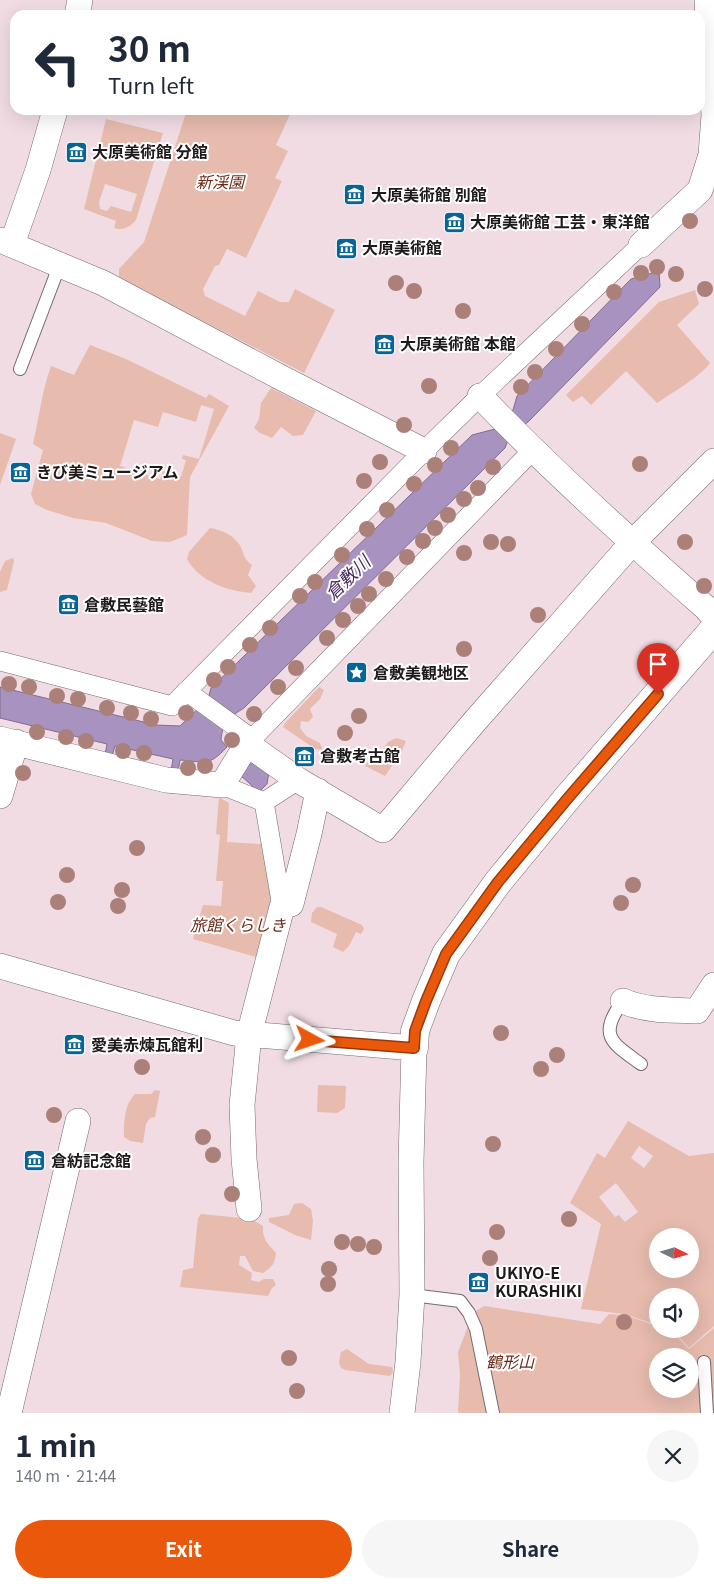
<!DOCTYPE html>
<meta charset="utf-8">
<style>
body{margin:0;font-family:Georgia,"Noto Sans JP",serif;background:#f6f6f7;color:#1f2937;height:100vh;display:flex;flex-direction:column;font-size:19px;white-space:nowrap}
*{box-sizing:border-box;margin:0}
p{font-size:16px;color:#747a83}
.icon{flex:none;width:28px;height:28px;fill:none;stroke:currentColor;stroke-width:2;stroke-linecap:round;stroke-linejoin:round}
.map{position:relative;height:1413px;overflow:hidden}
.side{display:flex;flex-direction:column;background:#fff;flex:1}
.side>*{flex:none}
.top-card{position:absolute;left:10px;top:10px;width:695px;height:105px;border-radius:15px;box-shadow:0 5px 20px #0002;background:#fff;color:#1f2937;overflow:hidden}
.needle{width:32px;rotate:95deg}
.controls{position:absolute;left:649px;top:1228px;display:grid;gap:10px}
.controls a{display:grid;place-items:center;width:50px;height:50px;border-radius:50%;background:#fff;box-shadow:0 5px 20px #0002;font-size:25px}
.pin{position:absolute;display:grid;place-items:center;width:42px;height:42px;color:#fff;margin:-51px -21px;border-radius:50% 50% 50% 0;rotate:-45deg;box-shadow:0 0 5px #0007}
.pin .icon{rotate:45deg}
.me{position:absolute;width:55px;margin:-28px;rotate:95deg;stroke-linejoin:round;filter:drop-shadow(0 0 4px #0008)}
.turn{display:flex;align-items:center;gap:18px;height:105px;padding:0 15px;font-size:22px}
.turn .icon{width:65px;height:65px;stroke-width:2.5}
.turn b{display:block;font-size:35px;line-height:42px}
.round{display:grid;place-items:center;flex:none;width:52px;height:52px;border-radius:26px;background:#f6f6f7}
.summary{display:flex;align-items:center;justify-content:space-between;height:85px;padding:0 15px}
h1{font-size:30px;font-weight:700;line-height:38px}
.cta{display:flex;gap:10px;margin-top:auto;padding:10px 15px}
.cta a{flex:1;height:58px;border-radius:30px;background:#ea580c;color:#fff;font-size:20px;font-weight:700;line-height:58px;text-align:center}
.cta a+a{background:#f6f6f7;color:#1f2937}
.map>svg:first-child{display:block}
.built{fill:#f1dce4;fill-rule:evenodd}
.green{fill:#e7bbae;fill-rule:evenodd}
.water{fill:#a892bf;stroke:#7f6e8e}
.lines{fill:none;stroke-linecap:round;stroke-linejoin:round}
.service-casing{stroke:#756a6e;stroke-width:14}
.pedestrian-casing{stroke:#756a6e;stroke-width:20}
.minor-casing{stroke:#756a6e;stroke-width:26}
.tertiary-casing{stroke:#756a6e;stroke-width:29}
.service{stroke:#fff;stroke-width:12}
.pedestrian{stroke:#fff;stroke-width:19}
.minor{stroke:#fff;stroke-width:25}
.tertiary{stroke:#fff;stroke-width:28}
.tree{fill:#aa8078}
.route-casing{stroke:#983908;stroke-width:12}
.route{stroke:#ea580c;stroke-width:9}
.labels{text-anchor:middle;stroke-width:4;stroke-linejoin:round;paint-order:stroke}
.poi-label{font-size:16px;font-weight:bold;fill:#1e191b;stroke:#fff;text-anchor:start}
.park-label{font-size:16px;font-style:italic;fill:#6b2a17;stroke:#fff}
.water-label{font-size:18px;font-style:italic;fill:#482961;stroke:#fff}
</style>
<div class="map">
<svg width="714" height="1413" viewBox="0 0 714 1413">
<rect width="100%" height="100%" fill="#f6e9ee"/>
<path class="built" d="M0,0H714V1413H0ZM15,15H700V110H15ZM658,1236H690V1269H658ZM658,1296H690V1329H658ZM658,1356H690V1389H658Z"/>
<path class="green" d="M187,110H292L276,145L288,151L275,178L282,181L246,258L227,249L219,265L215,266L203,289L205,296L245,316L258,291L280,302H289L295,289L335,310L304,373L119,278V269L144,242Z
M106,119L163,133L136,220C130,227 123,231 114,228L116,221L84,209ZM105,184L137,194L131,212L111,206L107,211L100,209L99,202Z
M695,290L699,304L677,325L710,363C700,377 673,392 657,403L626,371L591,405L582,396L573,402L566,395L659,302Z
M90,345L126,359L206,398L209,394L229,406L190,477L187,535L170,542L152,541L106,523L73,518L47,510L35,504L31,494L43,450L33,444C39,418 42,391 51,366L74,375ZM201,405L214,409L199,459L183,455L182,459L186,460L181,477L163,471L160,479L120,466L134,420L158,427L163,412L196,422Z
M271,388L316,411L303,435L293,436L281,427L272,438L260,433L254,428L259,419L261,403Z
M0,433L16,439L0,485Z
M210,528C221,530 232,534 239,544C245,553 241,556 252,565L248,575L256,586L251,593C227,591 199,581 187,559L189,552Z
M13,558L14,561L7,590L0,592V572L5,561Z
M319,687L324,690L320,699L310,709L313,717L308,722L301,721L300,728L306,736L320,743L323,750L315,749L283,727L285,723Z
M396,738L406,741L402,751L385,776L365,766L371,758H377L388,742Z
M219,797L229,803L227,842L259,844L266,841L272,895L256,957L193,939L203,905L221,906L223,881H216L220,835L216,834Z
M317,907H321L362,925L364,929L361,934L356,932L349,946L343,952L333,947L337,934L311,922L312,913Z
M318,1085L346,1086L345,1108L337,1113L317,1112Z
M155,1090L160,1091L155,1117L150,1118L146,1124L143,1143L130,1141L124,1137C124,1122 124,1105 135,1094H151Z
M628,1121L689,1156L714,1153V1326L689,1348L673,1330L670,1329H690V1296H658L657,1325L624,1314L581,1309L601,1224L570,1203L597,1153L605,1158ZM639,1146L653,1156L644,1168L631,1158ZM616,1183L638,1212L625,1222L619,1215L615,1217L599,1197ZM658,1236H690V1269H658Z
M302,1203L311,1209L313,1221L311,1240L295,1235L269,1222V1218L289,1215L294,1204Z
M201,1214L251,1219L263,1226C262,1239 268,1244 276,1253C275,1264 272,1267 263,1273L253,1271L245,1256H240L239,1265L252,1273L251,1280L258,1282L264,1279H273L276,1285L272,1288L268,1296L180,1287L183,1270L193,1268L198,1218Z
M484,1306L600,1324L609,1314L625,1315L657,1326L658,1329L672,1331L689,1349L714,1328V1413H458L460,1376L458,1352L473,1313ZM658,1356H690V1389H658Z
M347,1349L369,1364L392,1367L393,1372L390,1376L345,1370L341,1368L339,1362L341,1352Z"/>
<path class="water" d="M659,271L660,287L530,420L508,440L505,448L244,708C228,718 223,721 221,740L227,747C208,767 206,762 180,760L178,772L171,771L173,759L115,746L112,756L105,755L107,744L0,718V687L156,725L180,726L208,699L211,688L472,435L495,429L513,410L517,396L631,279Z
M258,758L270,766L267,784L259,792L240,775L247,764H252Z"/>
<g class="lines">
<defs>
<path id="service" d="M20,369L60,264
M623,1001C597,1036 612,1043 641,1064
M412,1295L460,1301L469,1313L476,1329L493,1413
M704,1362L707,1413"/>
<path id="pedestrian" d="M0,661L172,706L424,451L480,396L641,245
M186,691L251,738
M247,744L533,450
M222,785L264,802L282,907
M264,802L298,780"/>
<path id="minor" d="M77,15L80,0
M0,240L103,283L278,376L424,451
M12,244L38,170L55,110
M641,245L700,190L711,155L714,115L707,0
M480,396C551,470 628,539 705,607L714,617
M0,739L166,780L222,785L247,744L298,780L383,830L475,721L632,543L714,461
M0,796L16,742
M0,966L234,1033L414,1048L411,1162L412,1295L408,1362L402,1413
M623,1001C645,1011 673,1010 697,1011L714,985
M249,1209L244,1159L242,1105L249,1035L282,907L291,904L309,834L318,791
M9,1413L78,1121"/>
<path id="tertiary" d="M414,1048L415,1031L426,1001L446,954L498,882L568,797L714,629"/>
</defs>
<use href="#service" class="service-casing"/>
<use href="#pedestrian" class="pedestrian-casing"/>
<use href="#minor" class="minor-casing"/>
<use href="#tertiary" class="tertiary-casing"/>
<use href="#service" class="service"/>
<use href="#pedestrian" class="pedestrian"/>
<use href="#minor" class="minor"/>
<use href="#tertiary" class="tertiary"/>
</g>
<g class="tree">
<circle cx="690" cy="221" r="8"/>
<circle cx="657" cy="267" r="8"/>
<circle cx="641" cy="273" r="8"/>
<circle cx="676" cy="274" r="8"/>
<circle cx="396" cy="283" r="8"/>
<circle cx="705" cy="289" r="8"/>
<circle cx="414" cy="291" r="8"/>
<circle cx="614" cy="292" r="8"/>
<circle cx="463" cy="311" r="8"/>
<circle cx="582" cy="324" r="8"/>
<circle cx="556" cy="349" r="8"/>
<circle cx="535" cy="372" r="8"/>
<circle cx="429" cy="386" r="8"/>
<circle cx="521" cy="387" r="8"/>
<circle cx="404" cy="425" r="8"/>
<circle cx="451" cy="448" r="8"/>
<circle cx="380" cy="462" r="8"/>
<circle cx="640" cy="464" r="8"/>
<circle cx="435" cy="465" r="8"/>
<circle cx="493" cy="467" r="8"/>
<circle cx="364" cy="481" r="8"/>
<circle cx="414" cy="484" r="8"/>
<circle cx="478" cy="488" r="8"/>
<circle cx="464" cy="499" r="8"/>
<circle cx="387" cy="510" r="8"/>
<circle cx="448" cy="515" r="8"/>
<circle cx="435" cy="528" r="8"/>
<circle cx="367" cy="529" r="8"/>
<circle cx="423" cy="541" r="8"/>
<circle cx="491" cy="542" r="8"/>
<circle cx="685" cy="542" r="8"/>
<circle cx="508" cy="544" r="8"/>
<circle cx="464" cy="553" r="8"/>
<circle cx="342" cy="555" r="8"/>
<circle cx="407" cy="557" r="8"/>
<circle cx="386" cy="579" r="8"/>
<circle cx="315" cy="582" r="8"/>
<circle cx="704" cy="586" r="8"/>
<circle cx="369" cy="594" r="8"/>
<circle cx="300" cy="596" r="8"/>
<circle cx="358" cy="606" r="8"/>
<circle cx="538" cy="615" r="8"/>
<circle cx="343" cy="620" r="8"/>
<circle cx="270" cy="628" r="8"/>
<circle cx="327" cy="638" r="8"/>
<circle cx="250" cy="645" r="8"/>
<circle cx="464" cy="649" r="8"/>
<circle cx="228" cy="667" r="8"/>
<circle cx="296" cy="668" r="8"/>
<circle cx="214" cy="680" r="8"/>
<circle cx="9" cy="684" r="8"/>
<circle cx="29" cy="687" r="8"/>
<circle cx="278" cy="687" r="8"/>
<circle cx="57" cy="696" r="8"/>
<circle cx="78" cy="699" r="8"/>
<circle cx="107" cy="708" r="8"/>
<circle cx="131" cy="713" r="8"/>
<circle cx="186" cy="713" r="8"/>
<circle cx="254" cy="714" r="8"/>
<circle cx="359" cy="716" r="8"/>
<circle cx="151" cy="719" r="8"/>
<circle cx="37" cy="732" r="8"/>
<circle cx="345" cy="733" r="8"/>
<circle cx="66" cy="737" r="8"/>
<circle cx="232" cy="740" r="8"/>
<circle cx="86" cy="741" r="8"/>
<circle cx="123" cy="751" r="8"/>
<circle cx="144" cy="753" r="8"/>
<circle cx="205" cy="766" r="8"/>
<circle cx="188" cy="768" r="8"/>
<circle cx="23" cy="773" r="8"/>
<circle cx="137" cy="848" r="8"/>
<circle cx="67" cy="875" r="8"/>
<circle cx="633" cy="885" r="8"/>
<circle cx="122" cy="890" r="8"/>
<circle cx="58" cy="902" r="8"/>
<circle cx="621" cy="903" r="8"/>
<circle cx="118" cy="906" r="8"/>
<circle cx="501" cy="1033" r="8"/>
<circle cx="557" cy="1055" r="8"/>
<circle cx="142" cy="1067" r="8"/>
<circle cx="541" cy="1069" r="8"/>
<circle cx="54" cy="1115" r="8"/>
<circle cx="203" cy="1137" r="8"/>
<circle cx="493" cy="1144" r="8"/>
<circle cx="213" cy="1155" r="8"/>
<circle cx="232" cy="1194" r="8"/>
<circle cx="569" cy="1219" r="8"/>
<circle cx="497" cy="1232" r="8"/>
<circle cx="342" cy="1242" r="8"/>
<circle cx="358" cy="1244" r="8"/>
<circle cx="374" cy="1247" r="8"/>
<circle cx="490" cy="1258" r="8"/>
<circle cx="329" cy="1269" r="8"/>
<circle cx="328" cy="1284" r="8"/>
<circle cx="624" cy="1322" r="8"/>
<circle cx="289" cy="1358" r="8"/>
<circle cx="297" cy="1391" r="8"/>
</g>
<g class="lines">
<defs>
<path id="route" d="M310,1040L414,1048L415,1031L426,1001L446,954L498,882L568,798L658,694"/>
</defs>
<use href="#route" class="route-casing"/>
<use href="#route" class="route"/>
</g>
<defs>
<symbol id="museum-square" viewBox="-11 -11 22 22"><rect x="-9" y="-9" width="18" height="18" rx="4" fill="#076494" stroke="#fff"/><path d="M0-6L6-3V-2H-6V-3ZM-5-1h2V3h-2ZM-1-1h2V3h-2ZM3-1h2V3H3ZM-6 4H6V6H-6Z" fill="#fff"/></symbol>
<symbol id="sight-square" viewBox="-11 -11 22 22"><rect x="-9" y="-9" width="18" height="18" rx="4" fill="#076494" stroke="#fff"/><path d="M0-6L1.8-2.2L6-1.7L2.9 1.2L3.7 5.4L0 3.3L-3.7 5.4L-2.9 1.2L-6-1.7L-1.8-2.2Z" fill="#fff"/></symbol>
</defs>
<g fill-rule="evenodd">
<use href="#museum-square" x="64" y="140" width="25" height="25"/>
<use href="#museum-square" x="342" y="182" width="25" height="25"/>
<use href="#museum-square" x="442" y="210" width="25" height="25"/>
<use href="#museum-square" x="334" y="236" width="25" height="25"/>
<use href="#museum-square" x="372" y="332" width="25" height="25"/>
<use href="#museum-square" x="8" y="460" width="25" height="25"/>
<use href="#museum-square" x="56" y="592" width="25" height="25"/>
<use href="#sight-square" x="344" y="660" width="25" height="25"/>
<use href="#museum-square" x="292" y="744" width="25" height="25"/>
<use href="#museum-square" x="62" y="1032" width="25" height="25"/>
<use href="#museum-square" x="22" y="1148" width="25" height="25"/>
<use href="#museum-square" x="466" y="1270" width="25" height="25"/>
</g>
<g class="labels">
<g class="poi-label">
<text x="92" y="158">大原美術館 分館</text>
<text x="371" y="201">大原美術館 別館</text>
<text x="470" y="228">大原美術館 工芸・東洋館</text>
<text x="362" y="254">大原美術館</text>
<text x="400" y="350">大原美術館 本館</text>
<text x="36" y="478">きび美ミュージアム</text>
<text x="84" y="611">倉敷民藝館</text>
<text x="373" y="679">倉敷美観地区</text>
<text x="320" y="762">倉敷考古館</text>
<text x="91" y="1051">愛美赤煉瓦館利</text>
<text x="51" y="1167">倉紡記念館</text>
<text x="495" y="1279">UKIYO-E<tspan x="495" dy="18">KURASHIKI</tspan></text>
</g>
<g class="park-label">
<text x="220" y="188">新渓園</text>
<text x="238" y="931">旅館くらしき</text>
<text x="510" y="1368">鶴形山</text>
</g>
<g class="water-label">
<text transform="translate(348 578) rotate(-44)" y="6">倉敷川</text>
</g>
</g>
</svg>
<div class="controls">
<a><svg class="needle" viewBox="-14 -14 28 28"><path d="M0-13l5 13h-10z" fill="#e53935"/><path d="M0 13l5-13h-10z" fill="#747a83"/></svg></a>
<a><svg class="icon" aria-label="sound" viewBox="0 0 24 24"><path d="M4 9h4l5-4v14l-5-4H4zM17 9q2 3 0 6"/></svg></a>
<a><svg class="icon" aria-label="layers" viewBox="0 0 24 24"><path d="M12 4l9 5-9 5-9-5zM3 14l9 5 9-5"/></svg></a>
</div>
<div class="pin" style="left:658px;top:694px;background:#d93025"><svg class="icon" aria-label="arrive" viewBox="0 0 24 24"><path d="M6 21V4h12l-3 4 3 4H6"/></svg></div>
<svg class="me" style="left:310px;top:1040px" viewBox="-20 -20 40 40"><path d="M0-17L14 15 0 8-14 15z" fill="#ea580c" stroke="#fff" stroke-width="4"/></svg>
<div class="top-card">
<div class="turn"><svg class="icon" aria-label="left" viewBox="0 0 24 24"><path d="M17 20v-9H6M10 6l-5 5 5 5"/></svg><div><b>30 m</b>Turn left</div></div>
</div>
</div>
<section class="side">
<div class="summary"><div><h1>1 min</h1><p>140 m · 21:44</p></div><a class="round"><svg class="icon" aria-label="close" viewBox="0 0 24 24"><path d="M6 6l12 12M18 6L6 18"/></svg></a></div>
<div class="cta"><a>Exit</a><a>Share</a></div>
</section>
